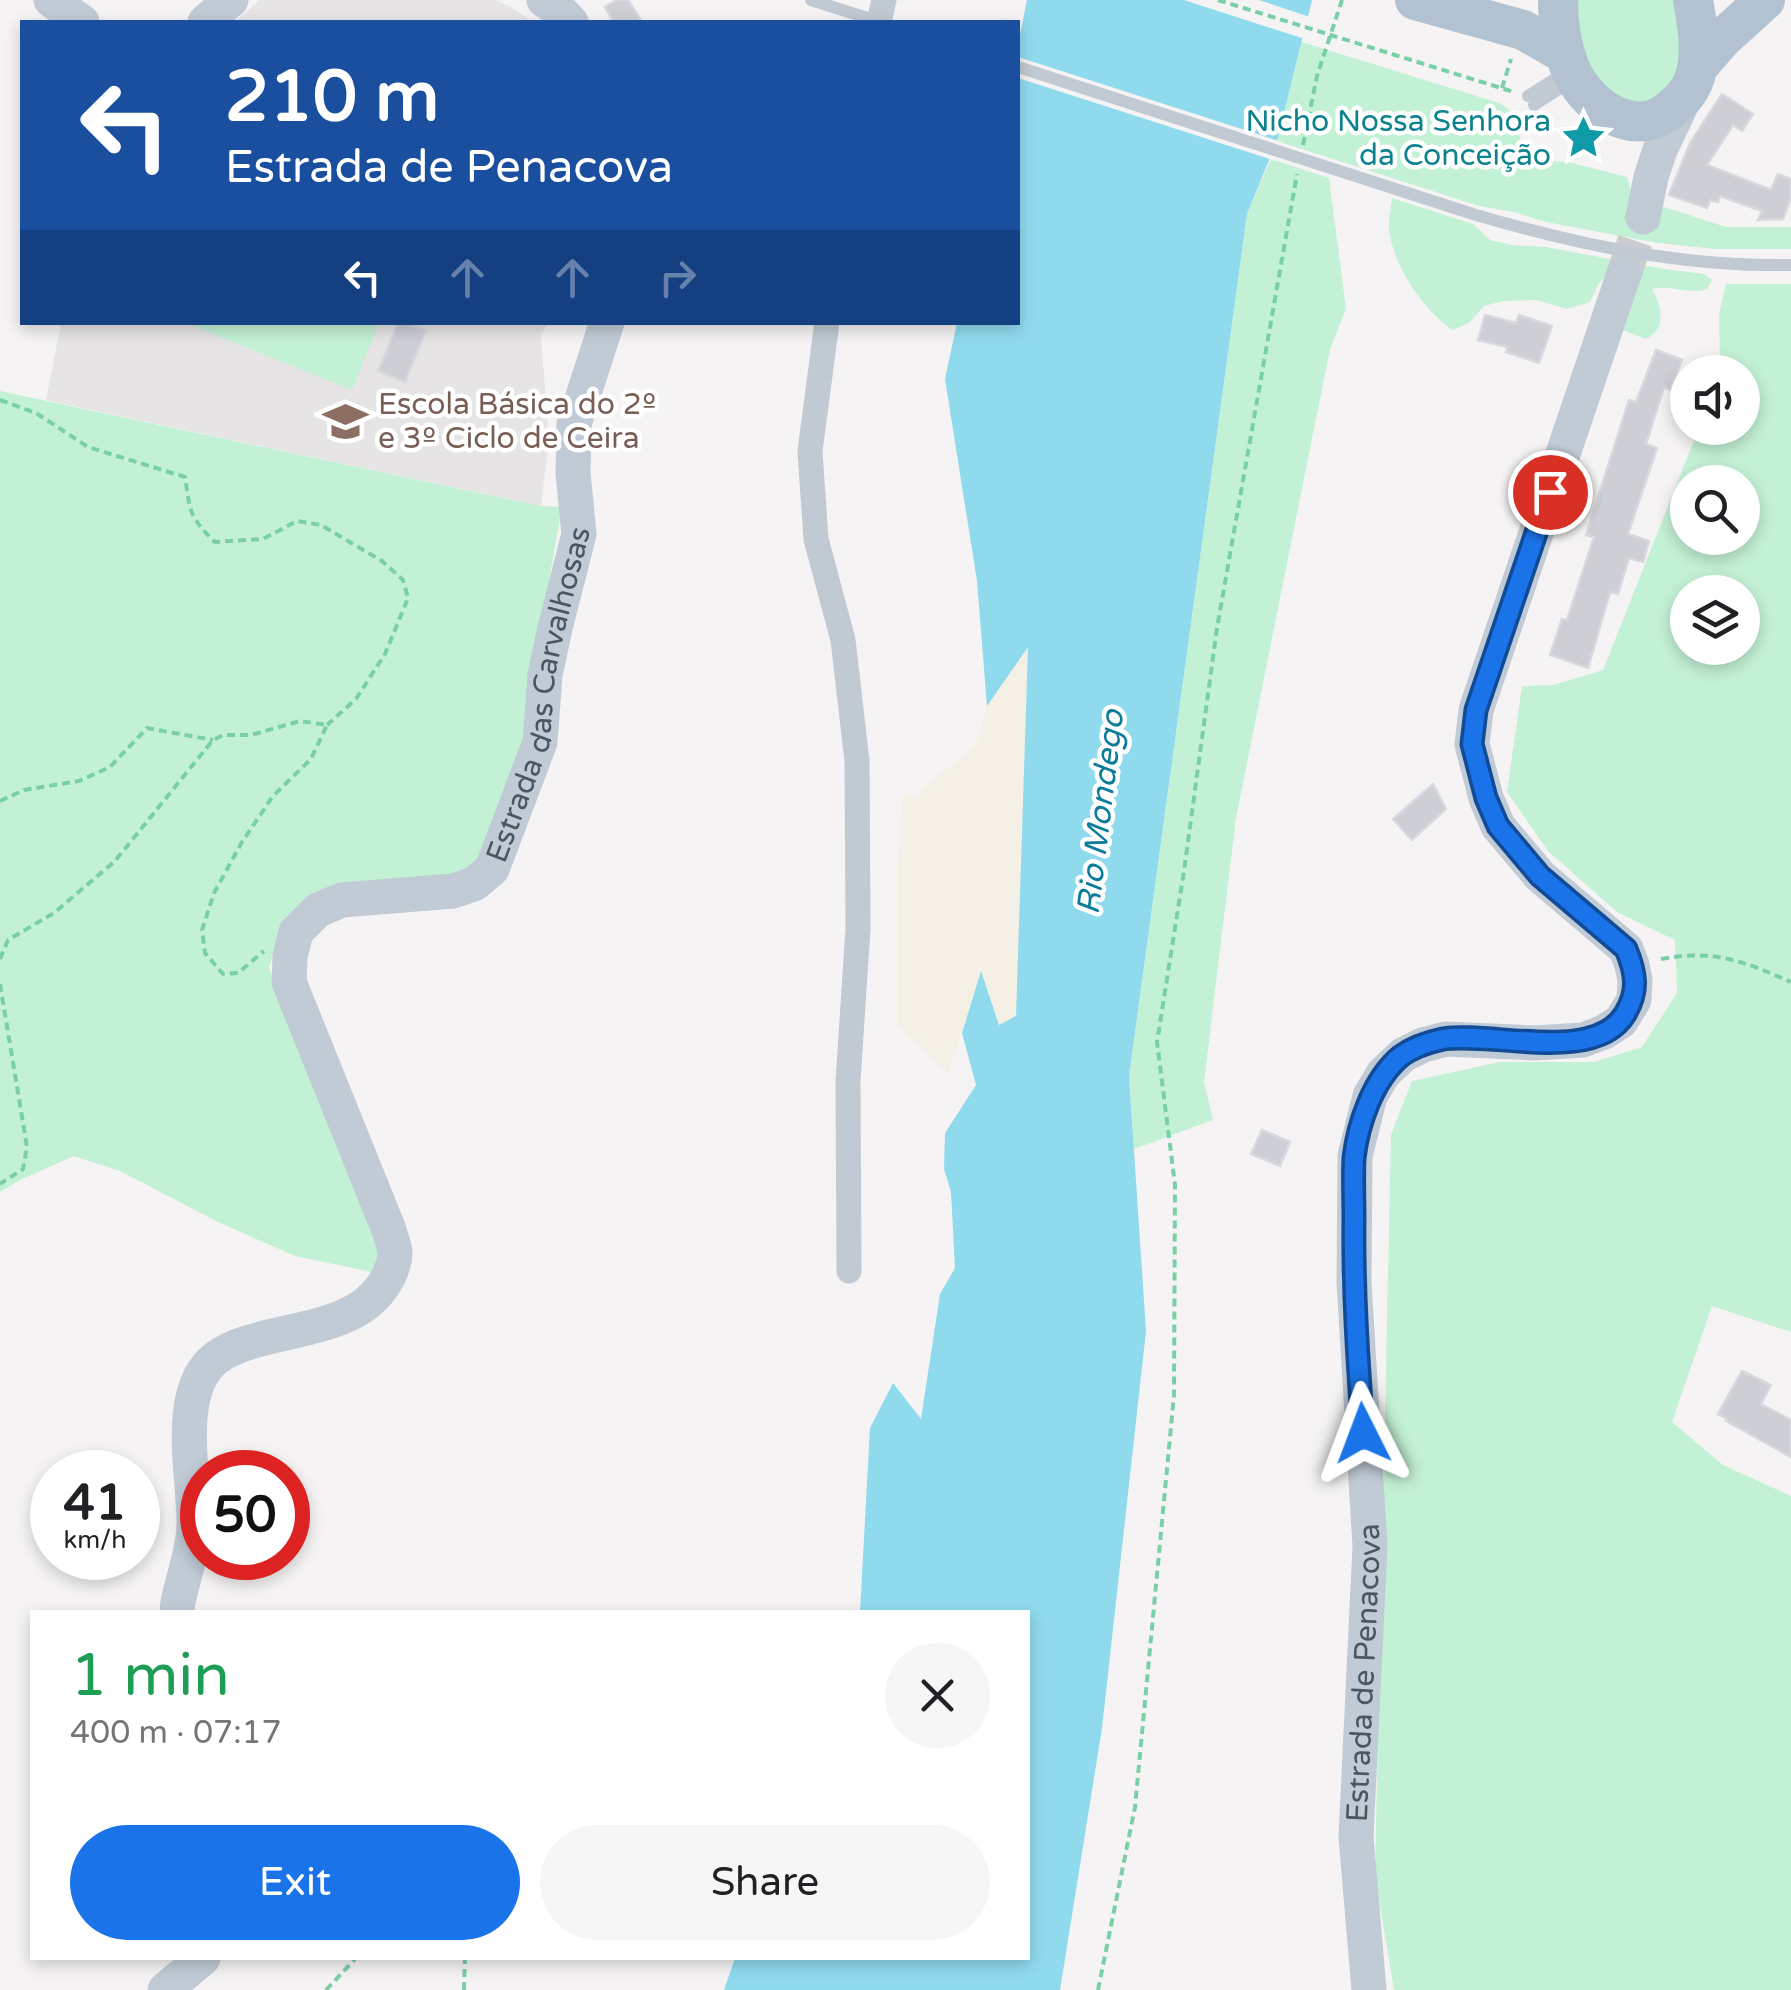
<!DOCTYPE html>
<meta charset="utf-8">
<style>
body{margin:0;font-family:"Varela Round",sans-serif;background:#f6f6f6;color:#202124;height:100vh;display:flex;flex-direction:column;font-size:38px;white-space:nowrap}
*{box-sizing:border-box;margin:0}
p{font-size:32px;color:#757577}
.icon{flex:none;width:55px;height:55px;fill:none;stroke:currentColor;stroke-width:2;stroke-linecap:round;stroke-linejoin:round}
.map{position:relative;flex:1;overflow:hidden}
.drawer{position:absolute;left:30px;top:1610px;width:1000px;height:350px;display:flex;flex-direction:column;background:#fff;border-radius:0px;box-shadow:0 5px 15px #0003}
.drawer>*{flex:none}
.banner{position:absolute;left:20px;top:20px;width:1000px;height:305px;border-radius:0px;box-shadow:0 5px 15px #0003;background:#1a4fa0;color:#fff;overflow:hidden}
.buttons{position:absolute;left:1670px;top:355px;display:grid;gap:20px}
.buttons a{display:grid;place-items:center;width:90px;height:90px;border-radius:50%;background:#fff;box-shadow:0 5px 15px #0003;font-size:50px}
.speed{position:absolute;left:30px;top:1450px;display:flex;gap:20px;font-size:50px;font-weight:700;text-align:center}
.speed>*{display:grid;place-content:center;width:130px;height:130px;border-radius:50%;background:#fff;box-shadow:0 5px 15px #0003;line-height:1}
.speed small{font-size:25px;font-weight:400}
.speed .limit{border:15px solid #d22;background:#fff;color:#111}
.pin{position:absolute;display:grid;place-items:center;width:85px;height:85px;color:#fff;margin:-42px;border:5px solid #fff;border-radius:50%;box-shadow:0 2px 10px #0007}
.me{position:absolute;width:110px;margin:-55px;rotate:357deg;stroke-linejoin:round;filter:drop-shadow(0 0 8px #0008)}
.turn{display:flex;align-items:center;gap:35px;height:210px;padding:0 40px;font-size:45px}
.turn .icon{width:130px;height:130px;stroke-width:2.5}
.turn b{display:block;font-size:70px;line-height:85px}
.lanes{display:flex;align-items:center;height:95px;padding:0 40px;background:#0003;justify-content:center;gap:50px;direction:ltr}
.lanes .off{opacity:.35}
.round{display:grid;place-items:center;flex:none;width:105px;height:105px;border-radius:52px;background:#f6f6f6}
.overview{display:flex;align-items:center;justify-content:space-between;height:170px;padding:0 40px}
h1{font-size:60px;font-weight:600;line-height:75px;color:#1e9e55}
.button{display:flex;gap:20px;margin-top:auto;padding:20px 40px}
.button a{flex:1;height:115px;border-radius:60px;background:#1a73e8;color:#fff;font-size:40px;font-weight:600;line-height:115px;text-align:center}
.button a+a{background:#f6f6f6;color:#202124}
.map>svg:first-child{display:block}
.education{fill:#e6e4e5}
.green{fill:#c3f1d5;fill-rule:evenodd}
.sand{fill:#f5f0e5}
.water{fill:#90daee}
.pier{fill:#f5f3f3}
.building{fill:#cdcfd5;stroke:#d7d9de;stroke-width:2.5}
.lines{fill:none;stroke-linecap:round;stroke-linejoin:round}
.secondary-tunnel{stroke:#caccce;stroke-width:35;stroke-dasharray:35 18;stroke-linecap:butt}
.path{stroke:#7ad0a6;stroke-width:4;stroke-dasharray:8 5;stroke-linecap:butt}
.lane{stroke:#c1cad2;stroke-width:12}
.street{stroke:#c1cad2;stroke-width:25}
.secondary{stroke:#c1cbd6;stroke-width:35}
.primary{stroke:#b3c2d1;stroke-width:40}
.route-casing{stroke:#114b97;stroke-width:25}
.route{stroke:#1a73e8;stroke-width:18}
.labels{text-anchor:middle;stroke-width:9;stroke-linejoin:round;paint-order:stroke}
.culture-label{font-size:30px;fill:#0d838f;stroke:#fff;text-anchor:end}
.education-label{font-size:30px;fill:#785e54;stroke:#fff;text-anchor:start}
.street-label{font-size:30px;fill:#4a5661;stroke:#fff}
.water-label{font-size:32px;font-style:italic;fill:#0c7c9b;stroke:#fff}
</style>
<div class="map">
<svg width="1791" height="1990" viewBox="0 0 1791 1990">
<rect width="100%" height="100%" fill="#f5f3f3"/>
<path class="education" d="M260,0H494L511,7L533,22H235Z
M61,323H547L541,336L549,441L541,506L46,400Z"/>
<path class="green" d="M1575,0H1675C1679,26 1691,67 1670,88C1663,95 1649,100 1641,105L1602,93L1581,56Z
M1302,42L1502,104L1514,114L1515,130L1536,160L1568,162L1627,177L1632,194L1661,206L1726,227H1791V249H1717L1658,243L1546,222L1514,212L1479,206L1277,141Z
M1271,159L1329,178L1346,309L1330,349L1236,818L1204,1082L1213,1120L1134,1149L1129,1076L1247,214Z
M1392,198L1473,224L1490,240L1512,245L1546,247L1664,269L1704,274L1712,280L1707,289C1688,295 1670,284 1652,289C1662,307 1667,328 1646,339L1617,328L1612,271L1599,283L1590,302L1567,309L1537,300L1503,301L1484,306L1469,323L1453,330C1423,310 1394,267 1389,230C1388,220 1391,209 1392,198Z
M1726,284H1791V1332L1712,1306L1672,1422L1723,1465L1791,1496V1990H1394L1375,1875L1391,1135L1412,1081L1500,1062H1594L1642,1047L1677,993L1675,940L1617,912L1548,851L1507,792L1522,686L1553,685L1603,670L1699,428H1742V372H1720L1719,314ZM1688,482H1742V538H1688ZM1688,592H1742V648H1688Z
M186,323H379L352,390Z
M0,391L541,506L562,507L538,643L530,738L477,869L434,878L328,887L286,917L269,967L286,1020L380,1229L381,1274L295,1256L218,1222L120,1171L74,1156L20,1180L0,1192Z"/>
<path class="sand" d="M1028,645L1016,1016L999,1025L981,973L948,1073L897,1025V881L902,796H916L976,744L987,706Z"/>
<path class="water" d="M1027,0H1312L1277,141L1247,214L1129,1076L1146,1331L1102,1728L1060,1990H724L735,1958H1028V1612H860L870,1428L893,1383L921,1419L940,1294L955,1268L951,1192L944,1169L945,1133L976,1085L962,1033L981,971L999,1025L1016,1016L1028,647L987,706L977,581L945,379L957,323L1018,322V44Z"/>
<path class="pier" d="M1184,0H1259L1313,18L1308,40Z
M1018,57L1282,142L1276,161L1018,78Z"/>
<path class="building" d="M617,0H628L642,22H614L605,7Z
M1722,94L1753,114L1742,131L1733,125L1707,165L1771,190L1778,174L1791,179V197L1783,219L1758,220L1762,211L1720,196L1718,202L1710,200L1707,208L1669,195L1690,143Z
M1485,315L1516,323L1519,315L1552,326L1539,363L1506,352L1508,347L1478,340Z
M398,322H405L426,331L405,382L378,371Z
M1656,350L1682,360L1670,390L1664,387L1646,444L1657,448L1628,534L1649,541L1643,562L1629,558L1618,594L1610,592L1588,668L1550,655L1562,619L1567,620L1594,537L1586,535L1629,400L1636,402Z
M1433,784L1446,809L1412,840L1393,819Z
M1262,1130L1290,1142L1280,1166L1251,1154Z
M1742,1371L1771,1385L1761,1404L1791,1420V1457L1726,1421L1727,1419L1718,1414Z"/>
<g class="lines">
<path class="secondary-tunnel" d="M1624,274L1643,217"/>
<path class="path" d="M1218,0L1514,92
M1502,88L1511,59
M1303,145L1317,76L1342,0
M0,400L36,413L88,447L185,477C190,511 189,517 215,542L263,539L297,521L321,525L382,561L403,580L408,598L385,654L356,699L327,725
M0,801L24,790L79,781L110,767L147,728L213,740
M0,959L8,940L54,913L115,861L213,740L224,735H251L300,721L327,725L311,759L273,796L242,842L214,893L202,930L205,953L223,974L238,973L264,951
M1661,959C1714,949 1743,961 1791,982
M0,984L27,1147L23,1169L0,1184
M326,1990L356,1958
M464,1990L465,1958
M1098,1990L1135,1807L1174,1395L1175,1185L1157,1042L1184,871L1217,628L1297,174"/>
<path class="lane" d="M811,0L880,22
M1018,67L1476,215C1579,245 1683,267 1791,265
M1528,96L1564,73
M1534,105L1570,82"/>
<path class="street" d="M879,22L884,0
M827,322L810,451L816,539L843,640L857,761L858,929L848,1081L849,1271"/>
<g class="secondary">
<path d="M51,0L82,22"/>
<path d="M544,0L561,12L571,22"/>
<path d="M205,22L231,0"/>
<path d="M1643,217L1651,177L1660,150L1684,99"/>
<path id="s1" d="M177,1612L178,1602C183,1578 193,1551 194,1527C195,1479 173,1391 216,1358C259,1326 348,1337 382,1287C389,1277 395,1266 395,1252C394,1245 391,1237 389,1230L289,982L290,957L296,932L318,910L342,900L453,891L474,884L492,869L540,742L545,675L555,628L579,534L573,473L574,424L607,322"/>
<path d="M165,1990L203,1958"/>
<path id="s2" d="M1369,1990L1356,1837L1370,1546L1354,1282L1355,1156L1370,1096L1383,1074L1403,1055L1423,1045L1446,1039L1535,1043L1583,1040L1604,1032L1621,1021L1634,1000L1635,980L1632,965L1626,949L1540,876L1498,826L1486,798L1472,744L1476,710L1624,274"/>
</g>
<path class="primary" d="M1415,0L1523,30L1565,54
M1558,0C1558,23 1561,46 1570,68C1585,104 1631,139 1667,112C1683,100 1693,89 1697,69C1701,46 1697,22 1693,0
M1697,68L1722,39L1765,0"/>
</g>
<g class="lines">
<defs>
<path id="route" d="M1363,1433C1358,1362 1353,1291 1354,1219C1354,1199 1353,1178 1354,1158C1358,1124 1373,1079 1401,1056C1412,1048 1429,1042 1443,1039C1490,1031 1595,1064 1625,1014C1639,991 1636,973 1626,949L1540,876L1498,826L1486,798L1472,744L1476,710L1550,492"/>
</defs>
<use href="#route" class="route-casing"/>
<use href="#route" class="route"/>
</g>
<defs>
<symbol id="sight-bare" viewBox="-9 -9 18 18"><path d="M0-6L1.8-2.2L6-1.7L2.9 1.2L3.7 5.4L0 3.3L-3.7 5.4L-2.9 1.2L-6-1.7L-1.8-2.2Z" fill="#0f9aa8" stroke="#fff" stroke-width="2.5" paint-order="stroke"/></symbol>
<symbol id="school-bare" viewBox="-9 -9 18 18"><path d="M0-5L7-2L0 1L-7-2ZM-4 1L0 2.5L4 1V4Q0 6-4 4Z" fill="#8d6e63" stroke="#fff" stroke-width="2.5" paint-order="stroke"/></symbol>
</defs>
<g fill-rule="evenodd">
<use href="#sight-bare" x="1552" y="106" width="63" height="63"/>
<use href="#school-bare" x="314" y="390" width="63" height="63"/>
</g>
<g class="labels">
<g class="culture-label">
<text x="1551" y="131">Nicho Nossa Senhora<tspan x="1551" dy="34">da Conceição</tspan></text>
</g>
<g class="education-label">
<text x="378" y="414">Escola Básica do 2º<tspan x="378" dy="34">e 3º Ciclo de Ceira</tspan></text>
</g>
<g class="street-label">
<text dy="10" stroke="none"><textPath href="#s1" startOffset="1222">Estrada das Carvalhosas</textPath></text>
<text dy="10" stroke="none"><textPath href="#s2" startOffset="318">Estrada de Penacova</textPath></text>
</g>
<g class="water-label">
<text transform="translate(1100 812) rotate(-83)" y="11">Rio Mondego</text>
</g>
</g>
</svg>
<div class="buttons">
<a><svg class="icon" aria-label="sound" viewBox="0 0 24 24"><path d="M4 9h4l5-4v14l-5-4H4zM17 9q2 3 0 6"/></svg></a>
<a><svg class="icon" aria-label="search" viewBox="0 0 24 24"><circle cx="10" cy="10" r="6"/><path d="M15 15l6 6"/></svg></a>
<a><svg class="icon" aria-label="layers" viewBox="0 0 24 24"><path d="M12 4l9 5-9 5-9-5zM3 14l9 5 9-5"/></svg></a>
</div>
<div class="speed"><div>41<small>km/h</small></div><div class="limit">50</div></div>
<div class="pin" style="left:1550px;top:492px;background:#d93025"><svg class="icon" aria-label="arrive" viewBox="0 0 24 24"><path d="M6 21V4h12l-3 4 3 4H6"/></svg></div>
<svg class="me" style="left:1363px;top:1433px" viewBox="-20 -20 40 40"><path d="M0-17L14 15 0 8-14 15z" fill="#1a73e8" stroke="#fff" stroke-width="4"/></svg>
<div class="banner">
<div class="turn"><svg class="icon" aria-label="left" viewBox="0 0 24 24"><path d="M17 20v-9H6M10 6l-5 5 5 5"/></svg><div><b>210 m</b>Estrada de Penacova</div></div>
<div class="lanes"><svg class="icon" aria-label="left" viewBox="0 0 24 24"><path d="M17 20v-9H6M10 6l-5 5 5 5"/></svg><svg class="icon off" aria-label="ahead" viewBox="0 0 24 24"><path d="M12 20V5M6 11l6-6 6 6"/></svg><svg class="icon off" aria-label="ahead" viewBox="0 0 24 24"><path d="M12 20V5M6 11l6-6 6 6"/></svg><svg class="icon off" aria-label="right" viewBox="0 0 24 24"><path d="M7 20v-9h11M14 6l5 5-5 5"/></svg></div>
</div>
<section class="drawer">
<div class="overview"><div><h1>1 min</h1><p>400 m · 07:17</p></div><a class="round"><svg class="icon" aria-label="close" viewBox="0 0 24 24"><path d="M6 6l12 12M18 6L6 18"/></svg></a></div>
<div class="button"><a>Exit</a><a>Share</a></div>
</section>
</div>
